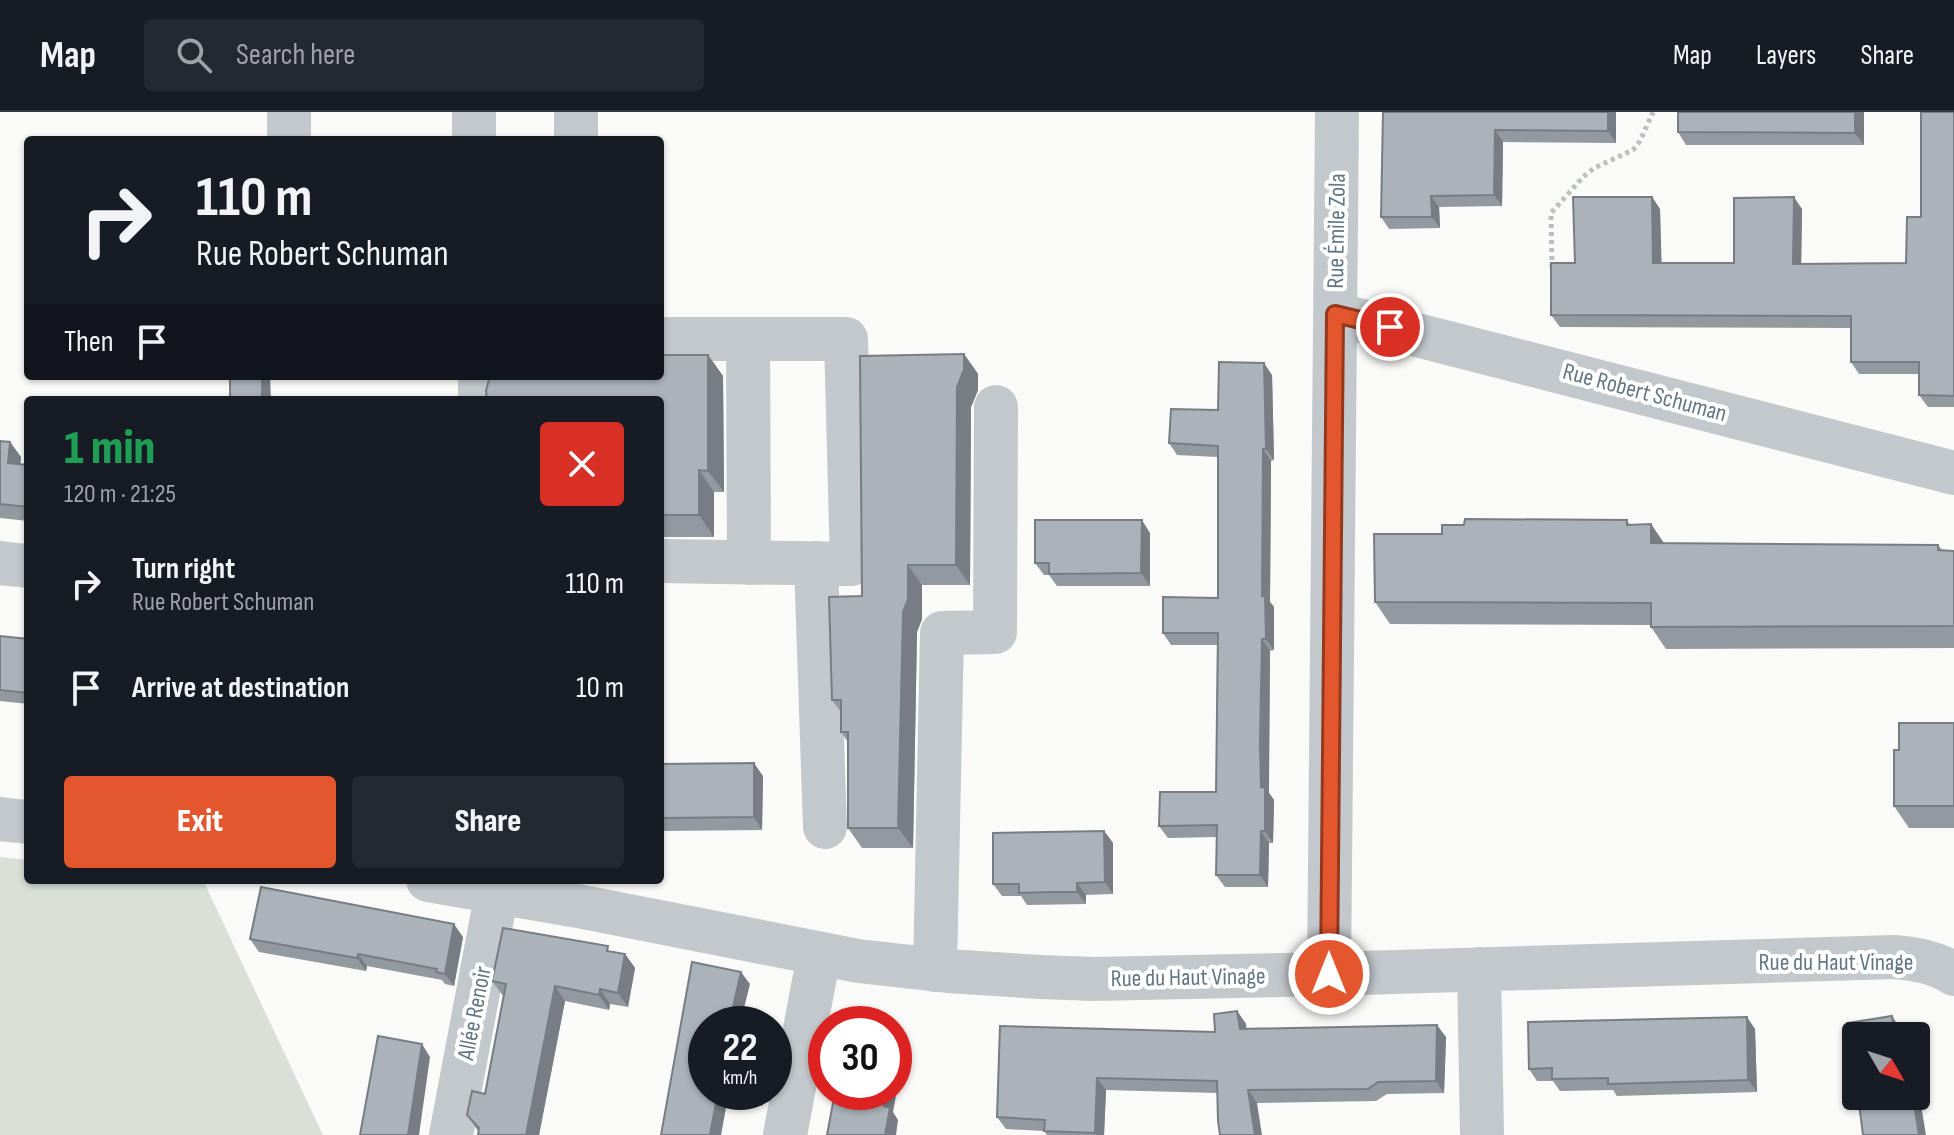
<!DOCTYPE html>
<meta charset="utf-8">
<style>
body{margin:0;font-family:"Sofia Sans Condensed",sans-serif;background:#242831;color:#f1f3f6;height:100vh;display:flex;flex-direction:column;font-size:30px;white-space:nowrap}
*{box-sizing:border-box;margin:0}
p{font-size:26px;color:#9ea1a6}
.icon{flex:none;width:44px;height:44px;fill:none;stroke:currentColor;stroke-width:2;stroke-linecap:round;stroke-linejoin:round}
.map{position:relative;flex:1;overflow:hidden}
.drawer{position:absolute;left:24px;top:284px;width:640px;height:488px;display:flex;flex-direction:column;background:#171b24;border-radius:8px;box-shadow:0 2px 6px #0004}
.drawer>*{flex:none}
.banner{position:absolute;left:24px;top:24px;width:640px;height:244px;border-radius:8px;box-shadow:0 2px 6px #0004;background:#171b24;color:#f1f3f6;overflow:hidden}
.needle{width:52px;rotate:129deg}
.tools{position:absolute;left:1842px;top:910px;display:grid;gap:16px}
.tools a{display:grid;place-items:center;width:88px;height:88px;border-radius:8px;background:#171b24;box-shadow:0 2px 6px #0004;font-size:40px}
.speed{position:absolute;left:688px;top:894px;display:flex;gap:16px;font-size:40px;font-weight:700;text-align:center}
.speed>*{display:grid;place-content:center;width:104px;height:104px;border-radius:50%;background:#171b24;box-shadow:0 2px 6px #0004;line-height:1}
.speed small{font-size:20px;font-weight:400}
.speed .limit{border:12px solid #d22;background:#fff;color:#111}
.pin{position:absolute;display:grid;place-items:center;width:68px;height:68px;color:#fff;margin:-34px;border:4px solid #fff;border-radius:50%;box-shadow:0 2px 8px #0007}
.me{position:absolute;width:88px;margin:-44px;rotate:0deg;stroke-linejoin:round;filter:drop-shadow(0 0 6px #0008)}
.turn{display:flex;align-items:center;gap:28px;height:168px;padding:0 40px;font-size:36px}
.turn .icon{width:104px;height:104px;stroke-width:2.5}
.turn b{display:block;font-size:56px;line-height:68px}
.then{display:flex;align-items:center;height:76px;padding:0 40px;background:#0003;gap:16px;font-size:30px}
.round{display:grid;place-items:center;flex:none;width:84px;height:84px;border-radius:8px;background:#242831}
.head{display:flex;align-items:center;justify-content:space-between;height:136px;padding:0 40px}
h1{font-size:48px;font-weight:800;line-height:60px;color:#1e9e55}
.primary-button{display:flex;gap:16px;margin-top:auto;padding:16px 40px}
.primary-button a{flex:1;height:92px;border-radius:8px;background:#e4572e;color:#fff;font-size:32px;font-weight:800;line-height:92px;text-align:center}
.primary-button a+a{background:#242831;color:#f1f3f6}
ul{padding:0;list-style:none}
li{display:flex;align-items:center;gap:24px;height:104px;padding:0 40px}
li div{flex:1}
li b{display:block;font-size:30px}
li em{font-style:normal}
header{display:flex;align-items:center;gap:48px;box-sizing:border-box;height:112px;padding:0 40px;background:#171b24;border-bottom:2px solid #363941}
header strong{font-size:38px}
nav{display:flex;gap:44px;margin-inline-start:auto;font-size:28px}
.search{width:560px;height:72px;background:#242831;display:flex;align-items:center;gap:20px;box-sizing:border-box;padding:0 28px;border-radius:8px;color:#9ea1a6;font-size:30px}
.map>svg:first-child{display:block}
.green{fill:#dadfd7}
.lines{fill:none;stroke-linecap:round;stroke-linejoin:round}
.path{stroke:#bbbfc2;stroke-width:5;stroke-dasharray:4 4;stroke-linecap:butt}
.minor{stroke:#c3c8cc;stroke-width:44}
.wall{fill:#929a9f}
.shaded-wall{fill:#777d82}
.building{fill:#aab3b9;stroke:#777d82;stroke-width:2}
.route-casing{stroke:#94391e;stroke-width:20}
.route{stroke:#e4572e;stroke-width:14}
.labels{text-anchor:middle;stroke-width:8;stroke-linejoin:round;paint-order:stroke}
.street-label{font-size:24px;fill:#657683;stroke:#fff}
</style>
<header>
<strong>Map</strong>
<div class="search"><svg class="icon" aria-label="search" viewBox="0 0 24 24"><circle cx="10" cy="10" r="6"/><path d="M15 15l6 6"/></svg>Search here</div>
<nav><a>Map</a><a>Layers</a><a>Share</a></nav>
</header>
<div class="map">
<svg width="1954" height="1023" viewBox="0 0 1954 1023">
<rect width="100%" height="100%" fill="#fafaf8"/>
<path class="green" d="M0,745L28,748V768H203L323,1023H0Z"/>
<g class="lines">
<path class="path" d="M1552,156L1551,101L1583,65L1594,56L1633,38L1640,29L1653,0"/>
<path class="minor" d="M474,0V28
M576,0V28
M289,28V0
M1335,202L1954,361
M660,227H846L852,452L660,449
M748,227L749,451
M480,264V288
M0,451L28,454
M816,451L825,715
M0,707L28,710
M428,768L578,794L858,849L948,859L1040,865L1094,867L1329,862L1894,845C1917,847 1935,850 1954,862
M1479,857L1482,1023
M935,858L942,521L995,520L996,295
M1329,862L1337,0
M451,1023L497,780V768
M785,1023L819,843"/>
</g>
<path class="wall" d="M1383,0H1616V31L1503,30L1502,94L1439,95L1440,116L1389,117L1381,105Z
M1864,0V33H1686L1678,20Z
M1954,0V295H1928L1919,283V262H1859L1851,250V216L1560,215L1551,203L1575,151L1652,85L1660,97L1661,151H1734L1802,97L1801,152L1906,151Z
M964,242L978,262V278L971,295L970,473H922V507L917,520L913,736H862L848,716V630L841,620V600L832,588L862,484Z
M708,243L723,264L724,380H714V425H660V288Z
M1272,263L1274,348L1271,349L1270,490L1274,495V538L1270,539L1269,642V681L1274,688L1273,731H1269L1268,775H1225L1216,763L1217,725L1168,726L1159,714L1216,680L1217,533H1171L1163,521L1218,486V345L1177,343L1169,331Z
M0,329L10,330L21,345L20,352L28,353V409L0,406Z
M1627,408L1630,413L1651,412L1663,431L1938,433L1942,438L1954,439V536L1666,537L1651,515V513L1390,512L1375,490L1442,422Z
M1150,421V474H1057L1049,463H1044L1035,451Z
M0,524L28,527V592L0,589Z
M1954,611V716H1909L1894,694L1899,638Z
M660,652L763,664L762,718L660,719Z
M1104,719L1113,731V782L1086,783V792L1027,793L1021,784H1002L993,772Z
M463,825L454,874L445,872L442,868L367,854L366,859L259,840L250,827Z
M612,839L625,842L635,856L628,895L610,892L609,898L565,889L539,1023H478V1019L467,1003L485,982L503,884L492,869Z
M1237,899L1246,912V917L1446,925L1444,981L1387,982L1376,989L1257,991L1217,981L1106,978L1104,1023H1047L1044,1019L1006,1017L997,1005L1215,920Z
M1755,917L1757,980L1617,984L1613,978L1560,979L1553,969H1537L1529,957Z"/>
<path class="shaded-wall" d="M1608,0H1616V31L1608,19Z
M1855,0H1864V33L1855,21Z
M1495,18L1503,30L1502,94L1494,83Z
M1431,84L1439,95L1440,116L1432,105Z
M1652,85L1660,97L1662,163L1653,151Z
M1794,85L1802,97L1801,164L1793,152Z
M964,242L978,262V278L971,295L970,473L956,453L957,275Z
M708,243L723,264L724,380L708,359Z
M1264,251L1272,263L1274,348L1266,337Z
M262,264H270L271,288H262Z
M10,330L21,345L19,366L8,351Z
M1263,337L1271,349L1270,490L1274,495V538L1266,527L1262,484Z
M699,358L714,380V425L699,403Z
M1142,408L1150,421V474L1141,461Z
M1651,412L1666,434L1651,431Z
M908,453L922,473V507L917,520L913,736L898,716L903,500Z
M1262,527L1270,539L1269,681L1274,688L1273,731L1265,719L1261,675Z
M754,651L763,664L762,718L754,705Z
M1104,719L1113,731V782L1105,770Z
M1261,719L1269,731L1268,775L1260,763Z
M1077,771L1086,783V792L1077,780Z
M454,812L463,825L454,874L445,862Z
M358,842L367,854L366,859L357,846Z
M625,842L635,856L628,895L618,881Z
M741,860L750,872L740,912H729Z
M555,874L565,889L539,1023H526Z
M600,877L610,892L609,898L599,883Z
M1237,899L1246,912L1248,929L1240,917Z
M1892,904L1900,916L1901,924H1895Z
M1747,905L1755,917L1757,980L1748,968Z
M1437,913L1446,925L1444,981L1436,969Z
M898,918L906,930L893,1000L898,1008L896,1023H885L884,994L886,980H894V939Z
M422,932L430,945L419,1023H408Z
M1916,963L1926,1023H1919L1913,984H1916Z
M1097,966L1106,978L1104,1023H1096L1095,1021Z
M1248,978L1257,991L1262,1023H1255Z
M718,980H729L721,1023H710Z"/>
<path class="building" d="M1383,0H1608V19L1495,18L1494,83L1431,84L1432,105H1381Z
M1678,0H1855V21L1678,20Z
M1921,0H1954V284L1919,283V250H1851V204L1551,203V151H1575L1573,85H1652L1653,151H1734V86L1794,85L1793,152L1906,151L1907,105H1921Z
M964,242V258L957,275L956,453H908V487L903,500L898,716H848V620H841V588H832L829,485L862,484L860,244Z
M660,243H708V359L699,358V403H660V288H487L486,279L490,264H660Z
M1219,250L1264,251L1266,337H1263L1262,484H1265L1266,527H1262L1260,630L1261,675L1265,676V719H1261L1260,763H1216L1217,713L1159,714L1160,680H1216L1218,521H1163V485L1218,486V334L1169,331L1171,297L1218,298Z
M230,264H262V288H230Z
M0,329L10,330L8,351L28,353V395L0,392Z
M1465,407L1627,408V413L1651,412V431L1938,433V438L1954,439V514L1651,515V491L1375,490L1374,422H1442V413H1464Z
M1035,408H1142L1141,461L1049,462V451H1035Z
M0,524L28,527V581L0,578Z
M1899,611H1954V694H1894V638H1899Z
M754,651V705L660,706V652Z
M1104,719L1105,770L1077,771V780H1049L1019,781V772H993V721Z
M261,775L454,812L445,862L436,860L437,857L358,842L357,846L250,827Z
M503,816L608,834L607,839L625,842L618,881L600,877L599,883L555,874L526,1023H478L479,1016L467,1003L472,979L485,982L506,872L492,869Z
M692,850L741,860L729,912H706V980H718L710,1023H661Z
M1237,899L1240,917L1437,913L1436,969L1378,970L1368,977L1248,978L1255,1023H1220L1218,1009L1217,969L1097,966L1095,1021L1044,1019L1045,1008L997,1005L1000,914L1215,920L1214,902Z
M1892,904L1895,924H1856V972L1847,911Z
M1747,905L1748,968L1608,972V966L1552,967V956L1529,957L1528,910Z
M848,909L866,912H847Z
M894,917L898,918L894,939Z
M378,924L422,932L408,1023H360Z
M835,980H886L884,994L890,996L885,1023H827Z
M1858,984H1913L1919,1023H1863Z"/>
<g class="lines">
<defs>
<path id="route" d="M1329,862L1335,202L1390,215"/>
</defs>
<use href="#route" class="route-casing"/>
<use href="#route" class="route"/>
</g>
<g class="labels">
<g class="street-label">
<text transform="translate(1336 119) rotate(-89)" y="8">Rue Émile Zola</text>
<text transform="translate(1645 280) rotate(15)" y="8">Rue Robert Schuman</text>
<text x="1836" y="858">Rue du Haut Vinage</text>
<text transform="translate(1188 865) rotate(-1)" y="8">Rue du Haut Vinage</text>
<text transform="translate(474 901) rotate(-79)" y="8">Allée Renoir</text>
</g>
</g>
</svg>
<div class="tools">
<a><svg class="needle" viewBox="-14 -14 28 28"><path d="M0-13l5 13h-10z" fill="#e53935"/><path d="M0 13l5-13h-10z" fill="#9ea1a6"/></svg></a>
</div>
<div class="speed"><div>22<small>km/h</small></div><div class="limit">30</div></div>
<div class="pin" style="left:1390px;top:215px;background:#d93025"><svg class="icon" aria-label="arrive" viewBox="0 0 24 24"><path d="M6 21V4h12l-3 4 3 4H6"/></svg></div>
<svg class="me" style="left:1329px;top:862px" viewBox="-20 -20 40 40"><circle r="17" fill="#e4572e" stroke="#fff" stroke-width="3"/><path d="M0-11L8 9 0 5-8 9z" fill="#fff"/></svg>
<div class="banner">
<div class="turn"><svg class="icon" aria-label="right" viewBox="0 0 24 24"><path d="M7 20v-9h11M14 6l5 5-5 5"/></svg><div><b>110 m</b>Rue Robert Schuman</div></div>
<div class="then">Then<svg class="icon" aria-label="arrive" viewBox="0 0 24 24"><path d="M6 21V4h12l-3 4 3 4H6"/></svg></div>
</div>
<section class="drawer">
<div class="head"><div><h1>1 min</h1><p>120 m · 21:25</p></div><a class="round" style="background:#d93025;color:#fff"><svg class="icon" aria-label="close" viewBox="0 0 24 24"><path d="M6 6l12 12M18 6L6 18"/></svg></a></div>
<ul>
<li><svg class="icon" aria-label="right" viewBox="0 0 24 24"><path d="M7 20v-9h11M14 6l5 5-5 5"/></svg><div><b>Turn right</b><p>Rue Robert Schuman</p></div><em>110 m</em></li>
<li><svg class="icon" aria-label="arrive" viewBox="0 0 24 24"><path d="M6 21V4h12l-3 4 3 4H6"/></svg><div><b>Arrive at destination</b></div><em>10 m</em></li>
</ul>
<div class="primary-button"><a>Exit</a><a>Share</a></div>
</section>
</div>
